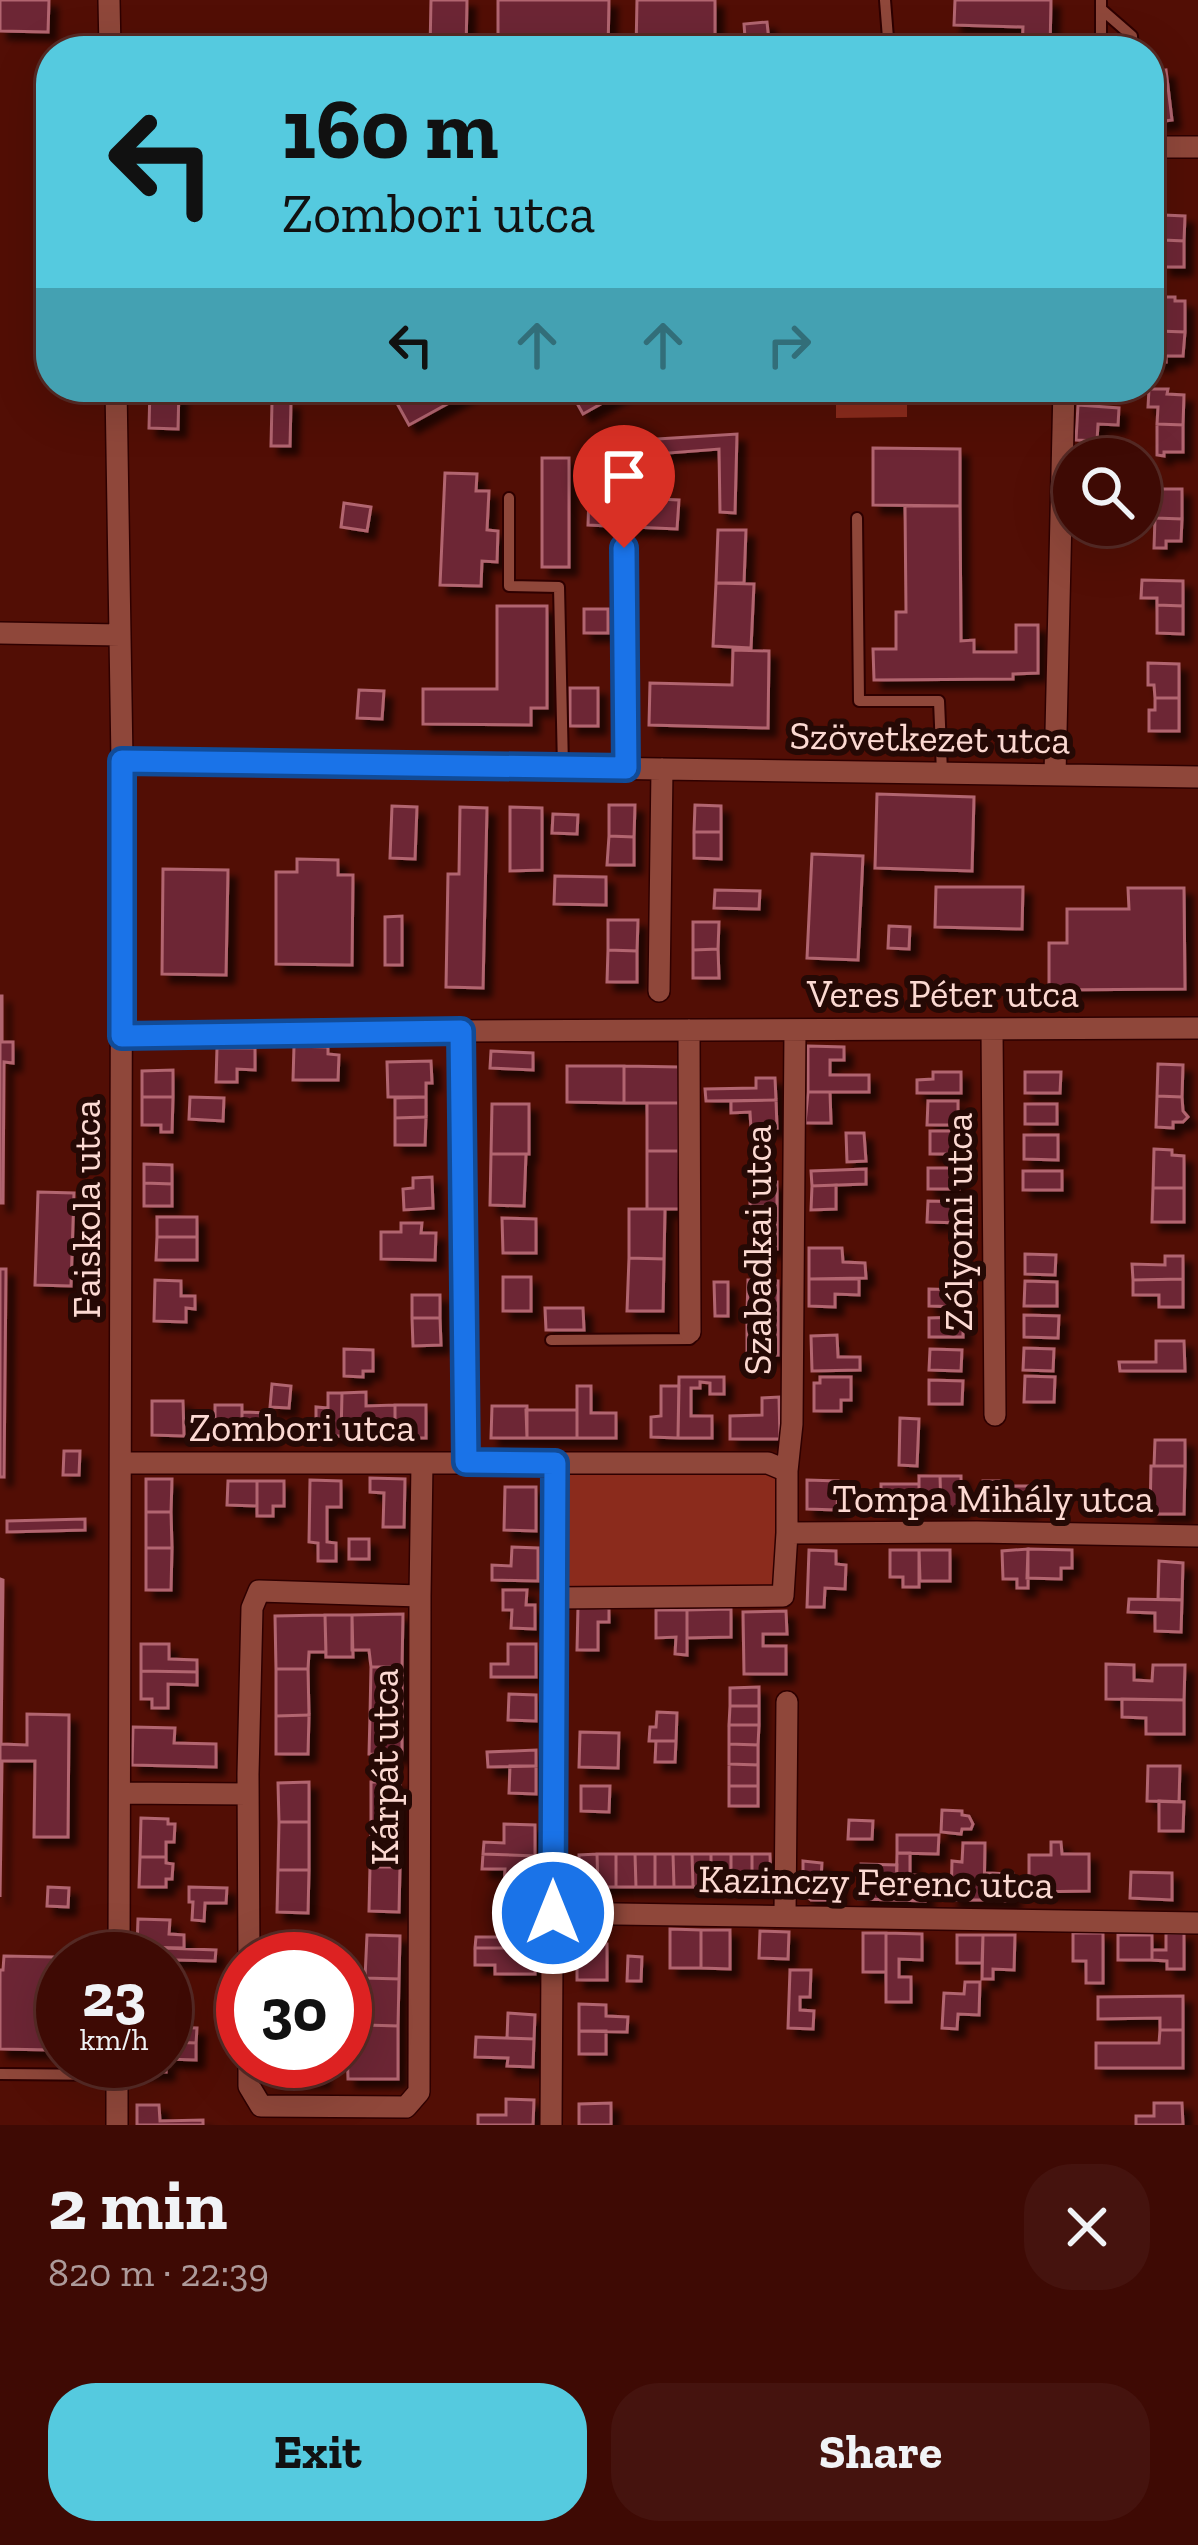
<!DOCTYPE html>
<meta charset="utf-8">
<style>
body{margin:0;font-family:"Zilla Slab",serif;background:#45130e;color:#f1f3f6;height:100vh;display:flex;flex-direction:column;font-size:45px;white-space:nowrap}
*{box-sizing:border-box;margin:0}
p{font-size:39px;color:#ad9a9a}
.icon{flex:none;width:66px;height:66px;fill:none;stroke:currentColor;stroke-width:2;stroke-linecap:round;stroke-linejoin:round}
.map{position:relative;height:2125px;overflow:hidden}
.drawer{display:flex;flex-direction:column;background:#3e0a04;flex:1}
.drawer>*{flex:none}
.banner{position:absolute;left:36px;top:36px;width:1128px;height:366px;border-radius:48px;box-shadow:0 12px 48px #0002,0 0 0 3px #572b26;background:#55cadf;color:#111;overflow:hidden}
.fabs{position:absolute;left:1053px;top:438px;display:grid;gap:24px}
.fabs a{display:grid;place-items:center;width:108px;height:108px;border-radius:50%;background:#3e0a04;box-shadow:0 12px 48px #0002,0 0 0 3px #572b26;font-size:60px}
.speed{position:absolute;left:36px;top:1932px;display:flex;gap:24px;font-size:60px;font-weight:700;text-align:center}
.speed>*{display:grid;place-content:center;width:156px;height:156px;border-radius:50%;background:#3e0a04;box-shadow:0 12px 48px #0002,0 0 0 3px #572b26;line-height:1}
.speed small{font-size:30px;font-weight:400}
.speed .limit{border:18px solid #d22;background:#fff;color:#111}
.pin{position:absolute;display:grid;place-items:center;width:102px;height:102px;color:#fff;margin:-123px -51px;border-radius:50% 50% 50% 0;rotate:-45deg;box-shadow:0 0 12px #0007}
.pin .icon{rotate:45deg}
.me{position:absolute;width:132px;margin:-66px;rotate:0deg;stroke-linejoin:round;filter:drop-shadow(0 0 9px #0008)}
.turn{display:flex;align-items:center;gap:42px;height:252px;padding:0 48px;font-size:54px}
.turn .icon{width:156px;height:156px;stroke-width:2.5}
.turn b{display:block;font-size:84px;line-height:102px}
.lanes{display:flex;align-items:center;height:114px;padding:0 48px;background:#0003;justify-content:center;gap:60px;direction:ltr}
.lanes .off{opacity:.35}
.round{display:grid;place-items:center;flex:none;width:126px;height:126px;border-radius:48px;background:#45130e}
.headline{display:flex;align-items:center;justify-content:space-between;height:204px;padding:0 48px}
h1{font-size:72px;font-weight:800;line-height:90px}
.button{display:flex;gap:24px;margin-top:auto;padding:24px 48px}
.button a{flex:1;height:138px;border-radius:48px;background:#55cadf;color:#111;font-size:48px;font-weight:800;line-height:138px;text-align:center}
.button a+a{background:#45130e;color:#f1f3f6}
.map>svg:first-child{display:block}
.green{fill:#8b2b1c}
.building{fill:#6d2734;stroke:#b26570;stroke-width:3;filter:url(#shadow)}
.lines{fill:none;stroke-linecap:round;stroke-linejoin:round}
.lane-casing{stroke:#2e0000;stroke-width:14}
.street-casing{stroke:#2e0000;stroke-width:24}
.lane{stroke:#8f473a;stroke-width:10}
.street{stroke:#8f473a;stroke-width:21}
.route-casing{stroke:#114b97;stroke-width:30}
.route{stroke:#1a73e8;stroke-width:21}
.labels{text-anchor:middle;stroke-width:12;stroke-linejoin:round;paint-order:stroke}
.street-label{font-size:39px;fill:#fcd9d2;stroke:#250905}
</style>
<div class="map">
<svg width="1198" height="2125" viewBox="0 0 1198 2125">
<defs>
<filter id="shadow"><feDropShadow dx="8" dy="8" stdDeviation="3" flood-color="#0009"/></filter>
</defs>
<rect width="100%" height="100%" fill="#520e05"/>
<path class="green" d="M836,387H907V417L836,418Z
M555,1463L765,1470L781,1478L783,1596L553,1598Z"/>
<path class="building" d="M0,0H49L48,32L0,31Z
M431,0H467L466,51H430Z
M498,0H609L608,51H498Z
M637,0H715V51H636Z
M955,0H1051L1050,51H1022L1023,27L954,25Z
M767,22L770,51H746L744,24Z
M1166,70L1172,120L1158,122L1151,72Z
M1163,215L1185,216L1184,241L1163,240Z
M1163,240L1184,241V267H1163Z
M1158,297H1175V301H1185V332L1158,331Z
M1158,331L1185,332L1183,356H1166V362H1149V348H1158Z
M150,387H179L178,429L149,428Z
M388,387H466L469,392L409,425Z
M568,387H631L583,414Z
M1149,389H1168L1167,394L1184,395L1183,425L1157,424L1158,407H1148Z
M272,402H291L290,446H271Z
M1078,405L1119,408L1118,425L1098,424L1097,441L1076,440Z
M1157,424L1183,425V452H1164V456L1157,455Z
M737,434L735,513L720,512L719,449L593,459V443Z
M873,448L960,449V506L873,505Z
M542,458H569V567H542Z
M445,473L477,474L476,491H489L487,530L498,531L497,562L482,561L481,586L440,585Z
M1149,489H1182V519L1155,518L1156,500L1149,501Z
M589,496L679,500L677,529L588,525Z
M344,503L371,507L367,531L341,527Z
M905,506H960L961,641L974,640V652H1016V625H1038V673L1013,674V679L874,680L873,649H896V612H906Z
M1155,518L1182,519L1181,541H1166V548H1154Z
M718,530H746L744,583H716Z
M1142,580L1183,581V606L1157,605V598H1141Z
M716,583L754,584L751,648L713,646Z
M1157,605L1183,606V634L1157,633Z
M497,606H547V708H531V725L423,724V689H497Z
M584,609H608V633H584Z
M733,650L769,651L768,728L649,725L650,683L732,685Z
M1148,663L1179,664V698H1155L1154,685H1148Z
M570,688H598V726H570Z
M359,690L384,691L382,719L357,718Z
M1155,698H1179V731H1149V710H1155Z
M877,794L974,797L972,871L875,868Z
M609,805H635L634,837L609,836Z
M695,805L721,806V832H694Z
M392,806L417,807L415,859L390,858Z
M460,807L487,808L483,988L446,987L448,874H459Z
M510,807L542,808V870L510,871Z
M553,814L578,815L577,834L552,833Z
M694,832H721V859L694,858Z
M609,836L634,837V865H607Z
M812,854L863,856L858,960L807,958Z
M297,859L338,860V875H353L352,965L276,964V872H297Z
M163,869L228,870L226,975L162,974Z
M555,876L606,877V905L554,904Z
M936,887H1023L1022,929L935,927Z
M1128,888H1184L1185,989L1049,990V943H1067V909H1129Z
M715,890L760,891L759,909L714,908Z
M402,916V965H385V917Z
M608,920H638L637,951L608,950Z
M693,922H719L718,949L693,950Z
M889,926L910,927L909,949L888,948Z
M718,949L719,978H693V950Z
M608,950L637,951V982H607Z
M0,996H2V1042H13V1063L4,1062L3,1203H0Z
M294,1046L328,1047V1054L339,1055L338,1080H293Z
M808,1046L844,1047V1060H830V1075H869V1092H808Z
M217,1048H255V1070L237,1069V1082H216Z
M491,1051L533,1053V1070L490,1068Z
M431,1061L432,1083H426V1097H388L387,1062Z
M1158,1064L1183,1065L1182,1097L1157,1096Z
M567,1066H624V1103L567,1102Z
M624,1066L679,1067V1103H624Z
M173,1070V1097H142V1071Z
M933,1072H961V1093H917V1080L933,1079Z
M1025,1072H1061L1060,1093H1025Z
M756,1078H775L776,1100L706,1101L705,1089L756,1088Z
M808,1092H830L831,1123H805Z
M1157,1096L1182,1097L1183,1111L1188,1117L1183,1122H1173V1128L1156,1127Z
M142,1097H173L172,1132H161V1125H142Z
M190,1097L224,1098L223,1121L189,1119Z
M426,1097V1117L395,1118V1098Z
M776,1100L777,1128L751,1129L750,1112L731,1113V1101Z
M928,1101H958V1125H927Z
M647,1103H679V1151H647Z
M492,1104H529V1154H491Z
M1025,1104H1057V1124H1025Z
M426,1117L425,1145H395V1118Z
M930,1131H962V1154H930Z
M846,1133H864L866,1161L847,1162Z
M1024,1135H1058V1160L1024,1159Z
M1154,1149L1172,1150V1155L1184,1156V1188H1153Z
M647,1151H679L680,1209H647Z
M491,1154H526L524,1206L490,1205Z
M144,1164L172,1165V1184L144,1183Z
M928,1168H959V1189H928Z
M866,1169V1184L812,1186L811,1171Z
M1023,1171H1062V1190H1023Z
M432,1177L433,1208L404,1210L403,1189L413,1188V1178Z
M750,1182H777V1206H750Z
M144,1183L172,1184V1206H144Z
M836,1185V1209L811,1210L812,1186Z
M1153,1188H1184V1222H1152Z
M38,1192L74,1193L71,1286L35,1285Z
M928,1201L963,1202L962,1223L927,1222Z
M750,1206H777V1249L750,1248Z
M629,1209H665L664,1259L629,1258Z
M157,1217H197V1237H157Z
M502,1218L536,1219V1253H503Z
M401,1223H422L421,1233H436L435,1260L381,1259V1232H401Z
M157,1237H197V1260H156Z
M809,1248H842L843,1262L865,1263L866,1278L809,1279Z
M1025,1254L1056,1255L1055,1275L1025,1274Z
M1165,1256H1183V1279L1133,1280L1132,1264L1165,1265Z
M629,1258L664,1259L663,1311H627Z
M0,1269H6L4,1477H0Z
M503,1277H531V1311H503Z
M809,1279H859V1295L835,1294V1307L809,1306Z
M1183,1279V1307H1159V1295H1133V1280Z
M155,1280L181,1281V1296H195V1309L186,1308V1322L154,1321Z
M748,1280L778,1281V1314H747Z
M1025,1281L1057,1282V1306H1024Z
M714,1282H728V1316H715Z
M929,1289L962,1290V1307L929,1306Z
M412,1295H440V1318H412Z
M545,1308H583L584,1330H546Z
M747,1314H778V1355H747Z
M1024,1315L1059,1316L1058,1338L1024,1337Z
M963,1317V1337H929V1318Z
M412,1318H440L441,1345L413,1346Z
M837,1335L838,1357H860V1370L812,1371L811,1336Z
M1156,1341H1184L1185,1371H1120L1119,1362H1156Z
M1024,1348L1054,1349L1053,1371L1023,1370Z
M344,1349L373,1350V1371H363V1377L344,1376Z
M930,1349L962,1350L961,1371L929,1370Z
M1025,1376L1055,1377L1054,1402H1024Z
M679,1377H724V1394H710V1383L700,1382V1388H691V1416H712V1438H678Z
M820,1377H851V1400H841V1411H814V1383H820Z
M929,1380L963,1381L962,1404H929Z
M272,1384L291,1386L289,1408L270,1407Z
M577,1386H591V1413H616V1438H577Z
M661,1386H679L678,1438L651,1437V1417L661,1416Z
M366,1392V1406L395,1405V1438L341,1436L342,1393Z
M328,1393H342L341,1436H316V1407L328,1408Z
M779,1397L780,1439H730V1416L762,1415V1398Z
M152,1401H183L184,1436L152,1435Z
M215,1405H242V1437H215Z
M395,1405H426V1438H395Z
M492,1406H527V1438H491Z
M526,1410H577V1438H527Z
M242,1412L270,1413V1438L242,1437Z
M900,1418L919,1419L917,1466L899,1465Z
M1155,1440H1185V1466H1154Z
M64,1451H80L79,1475H63Z
M1151,1466H1185L1184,1514H1150Z
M919,1476H940L941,1510L919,1511Z
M940,1476H961V1510H941Z
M370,1478L405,1479L404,1527H383L384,1493L370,1492Z
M146,1479H172L171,1512H146Z
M310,1480L341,1481V1507H327V1542L336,1543V1561H318V1543L309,1542Z
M807,1480L838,1481L837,1510L807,1509Z
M228,1481H257V1506L227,1505Z
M257,1481H284V1506H273V1516H257Z
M983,1481H1006V1486H1029V1510H983Z
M881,1484H919V1511H881Z
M505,1487H536V1531L504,1530Z
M146,1512H171L172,1548H146Z
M85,1519V1530L7,1532V1521Z
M349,1539H369V1559H349Z
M512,1547L538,1548V1581L492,1580V1565L511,1566Z
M146,1548H172L171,1590H146Z
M1028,1549L1072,1550V1568H1061V1579L1027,1578Z
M1028,1549V1588H1017V1579H1003L1002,1551Z
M809,1550L836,1551V1564L846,1565L845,1589L825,1588L824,1607H807Z
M890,1550H919V1587H903V1577H890Z
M919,1550H950V1581H920Z
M1159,1561L1183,1563L1182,1600L1158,1599Z
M0,1579L3,1580L1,1744L27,1745V1714L69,1715L68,1837H34L35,1761H2L0,1897Z
M503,1590H527L526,1605H535V1629L511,1628L512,1610H503Z
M1129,1599L1182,1600L1181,1632L1155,1631V1613L1128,1612Z
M578,1607L609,1608V1622H598V1650H577Z
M731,1609V1637L687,1638V1610Z
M656,1610H687V1655L675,1654L676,1637L656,1638Z
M786,1611L787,1634H763V1646H786V1674H744L743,1612Z
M403,1614L402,1667H371L369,1650H352V1615Z
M325,1615L326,1652H309L308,1669H276L275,1616Z
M325,1615H352L353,1657H326Z
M141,1644H169V1659L197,1660V1672L141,1671Z
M508,1644H536V1677H491V1664H508Z
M1106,1664L1134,1665V1680L1152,1681L1153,1665H1185L1184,1700L1106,1699Z
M371,1667H402V1715H370Z
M276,1669H308L309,1715L276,1716Z
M141,1671L197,1672V1685L168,1684V1708H152V1699H141Z
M759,1687V1706H730V1688Z
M509,1694L536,1695V1721L508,1720Z
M1122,1699L1184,1700V1734H1146V1718L1122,1717Z
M730,1706H759V1725H729Z
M657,1712L677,1713L676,1741H649L650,1727H656Z
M309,1715L308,1754H276V1716Z
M370,1715H402V1755L369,1754Z
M729,1725H759L758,1745L729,1744Z
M133,1727L175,1728L174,1743L216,1744V1767L132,1765Z
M580,1732L619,1733L618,1768L579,1767Z
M656,1741H676L675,1762H655Z
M729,1744L758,1745V1765L729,1764Z
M536,1750V1766L488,1767L487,1752Z
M729,1764L758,1765V1786H729Z
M510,1766H536V1794L509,1793Z
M1148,1766H1180L1179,1802L1147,1801Z
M309,1782V1822H279L278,1783Z
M371,1782H400L401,1823H371Z
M581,1786H610L609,1812L581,1811Z
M729,1786H758V1806H729Z
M1159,1801L1184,1802L1183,1831H1159Z
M942,1810L962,1811V1815L969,1816L973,1824L971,1829H962L961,1834L941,1832Z
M141,1818L168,1819V1824H175L174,1842H166V1857H140Z
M849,1820L873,1821L872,1839H848Z
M279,1822H309V1870H278Z
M371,1823H401L400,1867H370Z
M504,1824L535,1825V1856L483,1854L484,1842L504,1843Z
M897,1835H939L938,1854L897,1853Z
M1051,1842H1061L1062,1854H1089V1891L1029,1892V1855H1051Z
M963,1843H985L984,1900H951L952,1861L962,1862Z
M897,1853H910V1875L926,1876L925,1901L896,1900Z
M483,1854L535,1856L534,1889L504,1888L505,1869H482Z
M597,1854H616V1887H598Z
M597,1854L598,1887H579V1855Z
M616,1854H635L636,1887H616Z
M635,1854H655V1887H636Z
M655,1854H673L674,1887H655Z
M673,1854H692L693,1887H674Z
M692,1854H711V1887H693Z
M711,1854H731V1887H711Z
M731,1854H752V1887H731Z
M752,1854H770L771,1887H752Z
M140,1857H166V1863L173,1864L172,1879H166V1887H139Z
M803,1861L822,1863L821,1878L839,1880L838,1900H811L803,1893Z
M861,1864L897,1865L896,1900L859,1899Z
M370,1867H400L399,1912L369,1911Z
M278,1870H309L308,1913L277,1912Z
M1131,1872L1172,1873V1900L1130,1898Z
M985,1873L1013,1874L1012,1901L984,1900Z
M48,1887L69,1888L68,1907L47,1906Z
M189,1887L227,1888L226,1903H205L204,1921L192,1920L193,1902H189Z
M138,1919L170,1920L169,1934L184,1935V1948L137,1947Z
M506,1921H535V1948H475L476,1937H506Z
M670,1929L701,1930V1968H670Z
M701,1930H730V1969L701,1968Z
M760,1931L789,1932L788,1959L759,1958Z
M863,1933H886V1972H863Z
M886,1933L922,1934V1960L899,1959V1977H911V2002H886Z
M1073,1933H1103V1983H1086V1961H1073Z
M1166,1933H1184V1969H1167V1961L1152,1960V1950H1166Z
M367,1935L400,1936L399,1979L365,1978Z
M957,1935H983L982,1963H957Z
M983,1935H1015L1014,1970L993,1969V1979H982Z
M1118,1935H1152V1960H1118Z
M276,1941H307V1959H275Z
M577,1943L607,1944V1980H577Z
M137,1947L216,1950L215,1961L136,1959Z
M475,1948H535V1974H495V1965H475Z
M4,1956L53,1957L52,2050L0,2049V1970H3Z
M628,1956L642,1957L641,1981H627Z
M790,1970H811L810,1997H800V2010L814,2011L813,2029L788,2028Z
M365,1978L399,1979L398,2026L365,2025Z
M965,1982H980L979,2015L958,2014L957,2029L942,2028L944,1993L964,1994Z
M1183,1996V2030H1160V2018L1098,2019V1997Z
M579,2004L606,2005V2016L628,2017L627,2032L579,2031Z
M508,2013L535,2015L534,2039L507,2038Z
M365,2025L398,2026V2079H348L347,2043H364Z
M165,2027L197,2028L196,2043L165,2042Z
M1160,2030H1183V2068H1096V2043H1159Z
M579,2031H606V2054H579Z
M476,2037L534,2039L533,2067L507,2066L508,2058L475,2057Z
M165,2042L196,2043V2060L166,2059V2072L136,2071L137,2061H165Z
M273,2061H322V2079H272Z
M506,2099L534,2100L533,2125H478V2115H506Z
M611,2103V2125H579V2104Z
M1154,2103H1182L1183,2125H1136V2116H1154Z
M137,2105H159L160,2121L203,2120V2125H137Z"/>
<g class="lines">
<defs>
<path id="lane" d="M885,0L889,51
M1101,0V51
M1101,9L1132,36L1133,51
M509,498V586L559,587L563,767
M857,518L859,701H939L942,772
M624,548L626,768
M551,1340L690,1339V1335
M0,2074L117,2075"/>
<path id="street" d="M109,0L110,51
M1149,147H1198
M116,387L122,761L119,1959
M0,633L120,635
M122,761L1198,777
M1055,775L1064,387
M659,991L662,769
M992,1029L995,1415
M689,1030L690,1332
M461,1031L466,1462
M122,1036L461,1031L1198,1028
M121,1463H768L787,1471V1533L783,1596L553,1598
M787,1471L792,1424L795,1030
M787,1533L977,1532L1198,1536
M420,1596L422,1463
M120,1793L248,1794
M552,1913L1198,1923
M785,1915L787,1702
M249,2061V2086L261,2106L406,2107L419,2092L420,1596L259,1591L252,1608L248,1774L249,1959
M117,2125V2061
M551,2125L555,1463"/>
</defs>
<use href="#lane" class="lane-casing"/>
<use href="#street" class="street-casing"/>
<use href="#lane" class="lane"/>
<use href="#street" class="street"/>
</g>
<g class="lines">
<defs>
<path id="route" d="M553,1913L555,1463L466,1462L461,1031L122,1036V761L626,768L624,548"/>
</defs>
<use href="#route" class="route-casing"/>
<use href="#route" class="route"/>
</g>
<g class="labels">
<g class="street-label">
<text transform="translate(930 737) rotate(1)" y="14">Szövetkezet utca</text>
<text x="943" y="1007">Veres Péter utca</text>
<text transform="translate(86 1209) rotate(-90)" y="14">Faiskola utca</text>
<text transform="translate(958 1222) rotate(-90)" y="14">Zólyomi utca</text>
<text transform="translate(757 1250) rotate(-90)" y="14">Szabadkai utca</text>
<text x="302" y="1441">Zombori utca</text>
<text x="993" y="1512">Tompa Mihály utca</text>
<text transform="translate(384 1767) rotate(-90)" y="14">Kárpát utca</text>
<text transform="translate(876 1881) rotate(1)" y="14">Kazinczy Ferenc utca</text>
</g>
</g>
</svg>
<div class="fabs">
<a><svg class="icon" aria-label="search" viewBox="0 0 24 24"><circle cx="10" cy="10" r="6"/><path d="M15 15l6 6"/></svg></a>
</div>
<div class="speed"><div>23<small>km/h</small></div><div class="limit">30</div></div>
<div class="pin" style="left:624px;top:548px;background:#d93025"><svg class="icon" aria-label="arrive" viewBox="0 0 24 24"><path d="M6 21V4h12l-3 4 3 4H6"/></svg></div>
<svg class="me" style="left:553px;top:1913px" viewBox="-20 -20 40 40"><circle r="17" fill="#1a73e8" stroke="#fff" stroke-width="3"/><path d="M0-11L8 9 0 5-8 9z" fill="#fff"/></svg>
<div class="banner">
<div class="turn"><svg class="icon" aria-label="left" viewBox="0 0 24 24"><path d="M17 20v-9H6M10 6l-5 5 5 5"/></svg><div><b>160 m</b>Zombori utca</div></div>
<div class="lanes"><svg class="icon" aria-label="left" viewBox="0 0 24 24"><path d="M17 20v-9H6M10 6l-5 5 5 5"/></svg><svg class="icon off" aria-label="ahead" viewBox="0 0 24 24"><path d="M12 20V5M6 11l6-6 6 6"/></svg><svg class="icon off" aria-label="ahead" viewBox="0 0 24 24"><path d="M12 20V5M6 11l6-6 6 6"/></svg><svg class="icon off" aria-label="right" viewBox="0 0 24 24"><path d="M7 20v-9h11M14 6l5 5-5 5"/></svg></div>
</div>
</div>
<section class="drawer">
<div class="headline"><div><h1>2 min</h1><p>820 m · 22:39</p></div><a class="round"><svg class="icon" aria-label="close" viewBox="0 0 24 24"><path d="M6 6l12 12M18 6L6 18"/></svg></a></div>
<div class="button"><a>Exit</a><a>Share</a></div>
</section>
